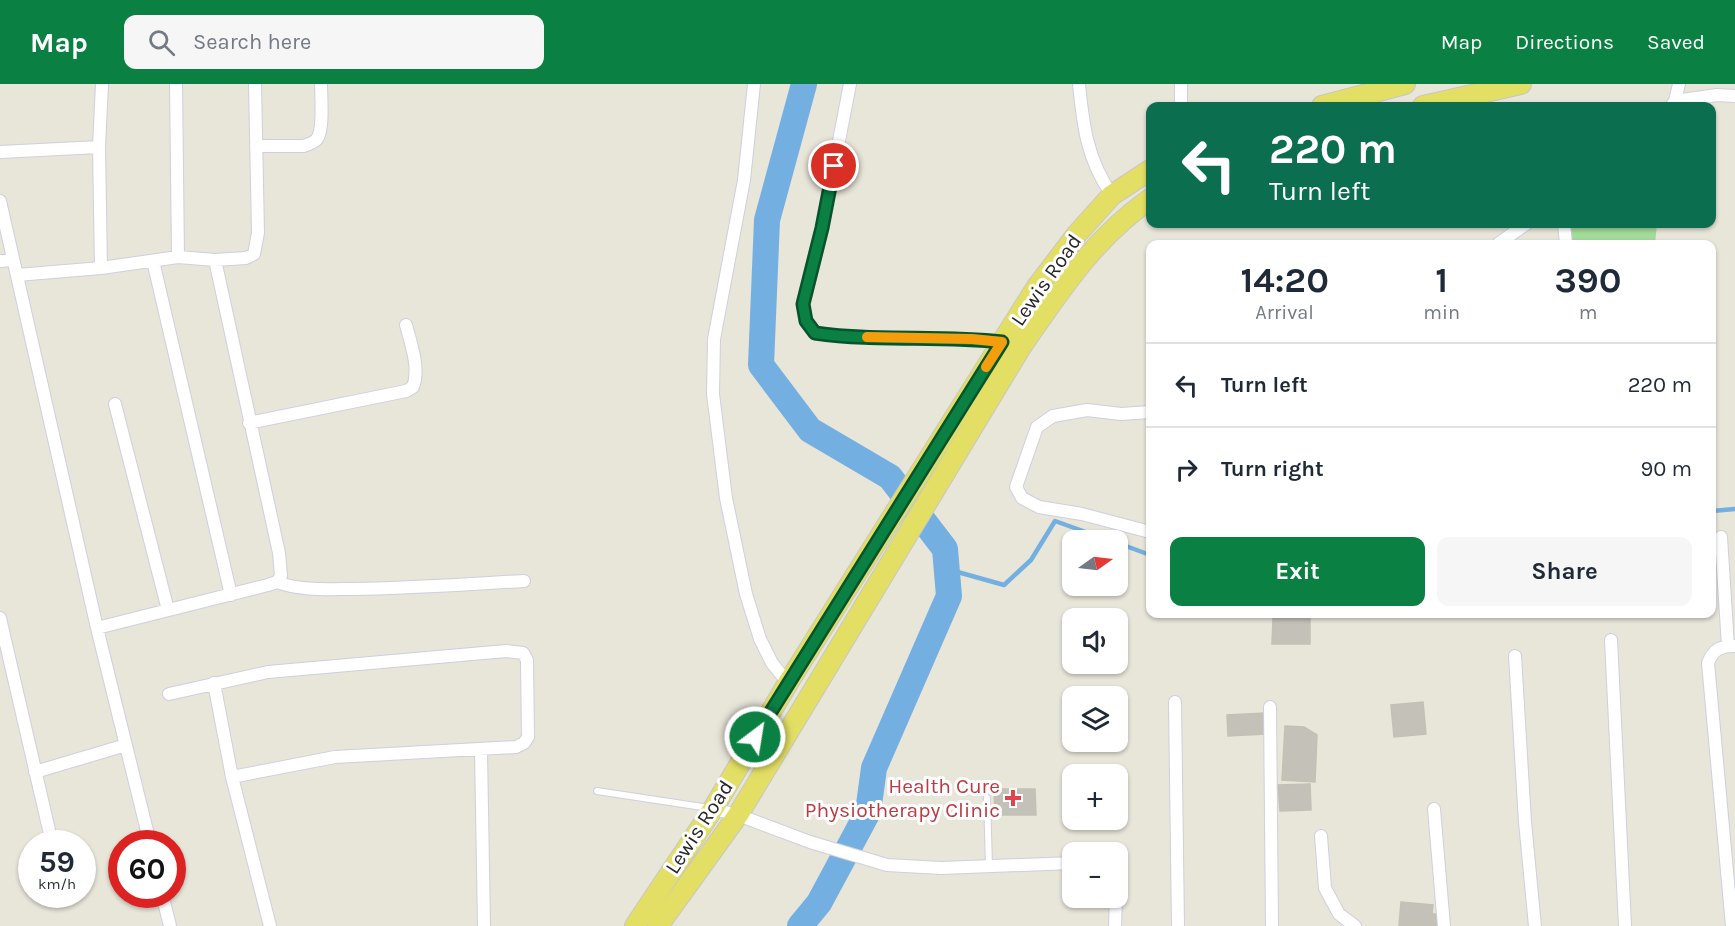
<!DOCTYPE html>
<meta charset="utf-8">
<style>
body{margin:0;font-family:Karla,sans-serif;background:#f6f6f7;color:#1f2937;height:100vh;display:flex;flex-direction:column;font-size:22px;white-space:nowrap}
*{box-sizing:border-box;margin:0}
p{font-size:20px;color:#747a83}
.icon{flex:none;width:33px;height:33px;fill:none;stroke:currentColor;stroke-width:2;stroke-linecap:round;stroke-linejoin:round}
.map{position:relative;flex:1;overflow:hidden}
.panel{position:absolute;left:1146px;top:156px;width:570px;height:378px;display:flex;flex-direction:column;background:#fff;border-radius:12px;box-shadow:0 2px 4px #0004}
.panel>*{flex:none}
.hud{position:absolute;left:1146px;top:18px;width:570px;height:126px;border-radius:12px;box-shadow:0 2px 4px #0004;background:#0b6e4f;color:#fff;overflow:hidden}
.needle{width:39px;rotate:76deg}
.buttons{position:absolute;left:1062px;top:446px;display:grid;gap:12px}
.buttons a{display:grid;place-items:center;width:66px;height:66px;border-radius:12px;background:#fff;box-shadow:0 2px 4px #0004;font-size:30px}
.speed{position:absolute;left:18px;top:746px;display:flex;gap:12px;font-size:30px;font-weight:700;text-align:center}
.speed>*{display:grid;place-content:center;width:78px;height:78px;border-radius:50%;background:#fff;box-shadow:0 2px 4px #0004;line-height:1}
.speed small{font-size:15px;font-weight:400}
.speed .limit{border:9px solid #d22;background:#fff;color:#111}
.pin{position:absolute;display:grid;place-items:center;width:51px;height:51px;color:#fff;margin:-26px;border:3px solid #fff;border-radius:50%;box-shadow:0 2px 6px #0007}
.me{position:absolute;width:66px;margin:-33px;rotate:31deg;stroke-linejoin:round;filter:drop-shadow(0 0 4px #0008)}
.turn{display:flex;align-items:center;gap:21px;height:126px;padding:0 24px;font-size:27px}
.turn .icon{width:78px;height:78px;stroke-width:2.5}
.turn b{display:block;font-size:42px;line-height:51px}
.eta{display:flex;justify-content:space-evenly;align-items:center;height:102px;text-align:center}
.eta b{font-size:36px;font-weight:700;line-height:42px}
.button{display:flex;gap:12px;margin-top:auto;padding:12px 24px}
.button a{flex:1;height:69px;border-radius:12px;background:#0b8043;color:#fff;font-size:24px;font-weight:700;line-height:69px;text-align:center}
.button a+a{background:#f6f6f7;color:#1f2937}
ul{padding:0;list-style:none}
li{display:flex;align-items:center;gap:18px;height:84px;padding:0 24px;border-top:2px solid #e0e1e3}
li div{flex:1}
li b{display:block;font-size:22px}
li em{font-style:normal}
header{display:flex;align-items:center;gap:36px;box-sizing:border-box;height:84px;padding:0 30px;background:#0b8043;color:#fff}
header strong{font-size:28px}
nav{display:flex;gap:33px;margin-inline-start:auto;font-size:21px}
.search{width:420px;height:54px;background:#f6f6f7;display:flex;align-items:center;gap:15px;box-sizing:border-box;padding:0 21px;border-radius:12px;color:#747a83;font-size:22px}
.map>svg:first-child{display:block}
.green{fill:#a3db9a}
.lines{fill:none;stroke-linecap:round;stroke-linejoin:round}
.stream{stroke:#74afe2;stroke-width:4.5}
.river{stroke:#74afe2;stroke-width:26}
.building{fill:#c4c1b9;stroke:#c3c1b4;stroke-width:1.5}
.lane-casing{stroke:#cfcfdf;stroke-width:8}
.street-casing{stroke:#cfcfdf;stroke-width:14}
.primary-casing{stroke:#c7c7c7;stroke-width:22}
.lane{stroke:#fff;stroke-width:6}
.street{stroke:#fff;stroke-width:12}
.primary{stroke:#e3df64;stroke-width:20}
.route-casing{stroke:#07532c;stroke-width:15}
.route{stroke:#0b8043;stroke-width:10}
.slow{stroke:#f59e0b;stroke-width:10}
.health-dot{fill:#e0444e;stroke:#fff;stroke-width:2}
.labels{text-anchor:middle;stroke-width:6;stroke-linejoin:round;paint-order:stroke}
.street-label{font-size:21px;fill:#272727;stroke:#fff}
.health-label{font-size:21px;fill:#be3a42;stroke:#fff;text-anchor:end}
</style>
<header>
<strong>Map</strong>
<div class="search"><svg class="icon" aria-label="search" viewBox="0 0 24 24"><circle cx="10" cy="10" r="6"/><path d="M15 15l6 6"/></svg>Search here</div>
<nav><a>Map</a><a>Directions</a><a>Saved</a></nav>
</header>
<div class="map">
<svg width="1735" height="842" viewBox="0 0 1735 842">
<rect width="100%" height="100%" fill="#e8e5d9"/>
<path class="green" d="M1570,140H1657L1655,160H1572Z"/>
<g class="lines">
<path class="stream" d="M1712,427L1735,425
M1118,459L1150,471
M947,485L1004,501L1031,476L1055,437L1108,456"/>
<path class="river" d="M800,842L819,819L868,728L874,684L949,512L945,465L890,393L810,346L761,281L767,136L804,0"/>
</g>
<path class="building" d="M1273,530H1310V536L1273,535Z
M1273,535L1310,536V560H1272Z
M1423,618L1426,650L1394,653L1391,621Z
M1265,629L1266,650L1228,652L1227,631Z
M1285,642L1304,643L1317,651L1315,698L1282,696Z
M1310,700L1311,726L1280,727L1278,701Z
M994,705H1035L1036,731H995Z
M1401,818L1433,821L1432,830H1437L1436,842H1399Z"/>
<g class="lines">
<defs>
<path id="lane" d="M597,707L709,724
M987,714L989,782"/>
<path id="street" d="M176,0L178,173
M754,0L744,96L714,255L713,310L726,414L746,510L760,555L772,579L788,599
M850,0L822,144L803,220L806,237L815,249C877,258 940,250 1002,258
M1079,0C1083,41 1087,76 1112,111
M1181,0V22
M1675,17L1717,11L1735,12
M1672,21L1675,17L1679,0
M256,62H304C308,60 314,59 317,55C324,46 321,12 321,0
M0,68L99,63
M0,117L97,544L150,759
M1564,140L1566,160
M1498,160L1526,140
M0,177L13,176
M153,177L231,511
M101,184L99,63L102,0
M17,191L101,184L178,173L215,176L246,174L254,170L258,149L255,0
M115,320L168,526
M1150,328L1121,330L1087,326L1053,332L1037,343L1016,403L1022,414L1039,423L1082,430L1150,448
M249,339L406,307L413,303C420,284 411,260 406,241
M1721,453L1728,562
M277,498C301,507 328,505 354,505C410,504 467,500 524,497
M0,534L52,759
M97,544L268,501L277,498L281,492L279,469L215,176
M1611,556L1625,842
M1515,572L1525,738L1535,842
M214,599L232,693L270,842
M169,610L268,588L506,567L523,569L527,576L528,653L524,659L516,663L335,673L232,693
M1175,618L1178,842
M1270,623L1272,842
M481,666L484,842
M35,688L126,661
M713,725L738,731L810,758L887,781L941,784L1072,779
M1434,725L1444,842
M1321,752L1325,804L1339,830L1355,842
M162,810L170,842
M1115,842L1116,813
M1732,842L1708,579C1713,565 1721,562 1735,562"/>
<path id="primary" d="M1322,22L1405,0
M1423,22L1521,0
M635,842L713,725L788,599L1036,204L1077,150L1112,111L1150,86
M658,842L738,731L1021,263C1060,207 1093,155 1150,115"/>
</defs>
<use href="#lane" class="lane-casing"/>
<use href="#street" class="street-casing"/>
<use href="#primary" class="primary-casing"/>
<use href="#lane" class="lane"/>
<use href="#street" class="street"/>
<use href="#primary" class="primary"/>
</g>
<g class="lines">
<defs>
<path id="route" d="M755,653L1002,258C940,251 877,258 815,249L806,237L803,220L822,144L834,82"/>
</defs>
<use href="#route" class="route-casing"/>
<use href="#route" class="route"/>
<path class="slow" d="M867,253L972,255L1002,258L986,283"/>
</g>
<path class="health-dot" d="M1010 705h6v6h6v6h-6v6h-6v-6h-6v-6h6z"/>
<g class="labels">
<g class="street-label">
<text transform="translate(1046 196) rotate(-55)" y="7">Lewis Road</text>
<text transform="translate(699 743) rotate(-57)" y="7">Lewis Road</text>
</g>
<g class="health-label">
<text x="1000" y="709">Health Cure<tspan x="1000" dy="24">Physiotherapy Clinic</tspan></text>
</g>
</g>
</svg>
<div class="buttons">
<a><svg class="needle" viewBox="-14 -14 28 28"><path d="M0-13l5 13h-10z" fill="#e53935"/><path d="M0 13l5-13h-10z" fill="#747a83"/></svg></a>
<a><svg class="icon" aria-label="sound" viewBox="0 0 24 24"><path d="M4 9h4l5-4v14l-5-4H4zM17 9q2 3 0 6"/></svg></a>
<a><svg class="icon" aria-label="layers" viewBox="0 0 24 24"><path d="M12 4l9 5-9 5-9-5zM3 14l9 5 9-5"/></svg></a>
<a>+</a>
<a>−</a>
</div>
<div class="speed"><div>59<small>km/h</small></div><div class="limit">60</div></div>
<div class="pin" style="left:834px;top:82px;background:#d93025"><svg class="icon" aria-label="arrive" viewBox="0 0 24 24"><path d="M6 21V4h12l-3 4 3 4H6"/></svg></div>
<svg class="me" style="left:755px;top:653px" viewBox="-20 -20 40 40"><circle r="17" fill="#0b8043" stroke="#fff" stroke-width="3"/><path d="M0-11L8 9 0 5-8 9z" fill="#fff"/></svg>
<div class="hud">
<div class="turn"><svg class="icon" aria-label="left" viewBox="0 0 24 24"><path d="M17 20v-9H6M10 6l-5 5 5 5"/></svg><div><b>220 m</b>Turn left</div></div>
</div>
<section class="panel">
<div class="eta">
<div><b>14:20</b><p>Arrival</p></div>
<div><b>1</b><p>min</p></div>
<div><b>390</b><p>m</p></div>
</div>
<ul>
<li><svg class="icon" aria-label="left" viewBox="0 0 24 24"><path d="M17 20v-9H6M10 6l-5 5 5 5"/></svg><div><b>Turn left</b></div><em>220 m</em></li>
<li><svg class="icon" aria-label="right" viewBox="0 0 24 24"><path d="M7 20v-9h11M14 6l5 5-5 5"/></svg><div><b>Turn right</b></div><em>90 m</em></li>
</ul>
<div class="button"><a>Exit</a><a>Share</a></div>
</section>
</div>
